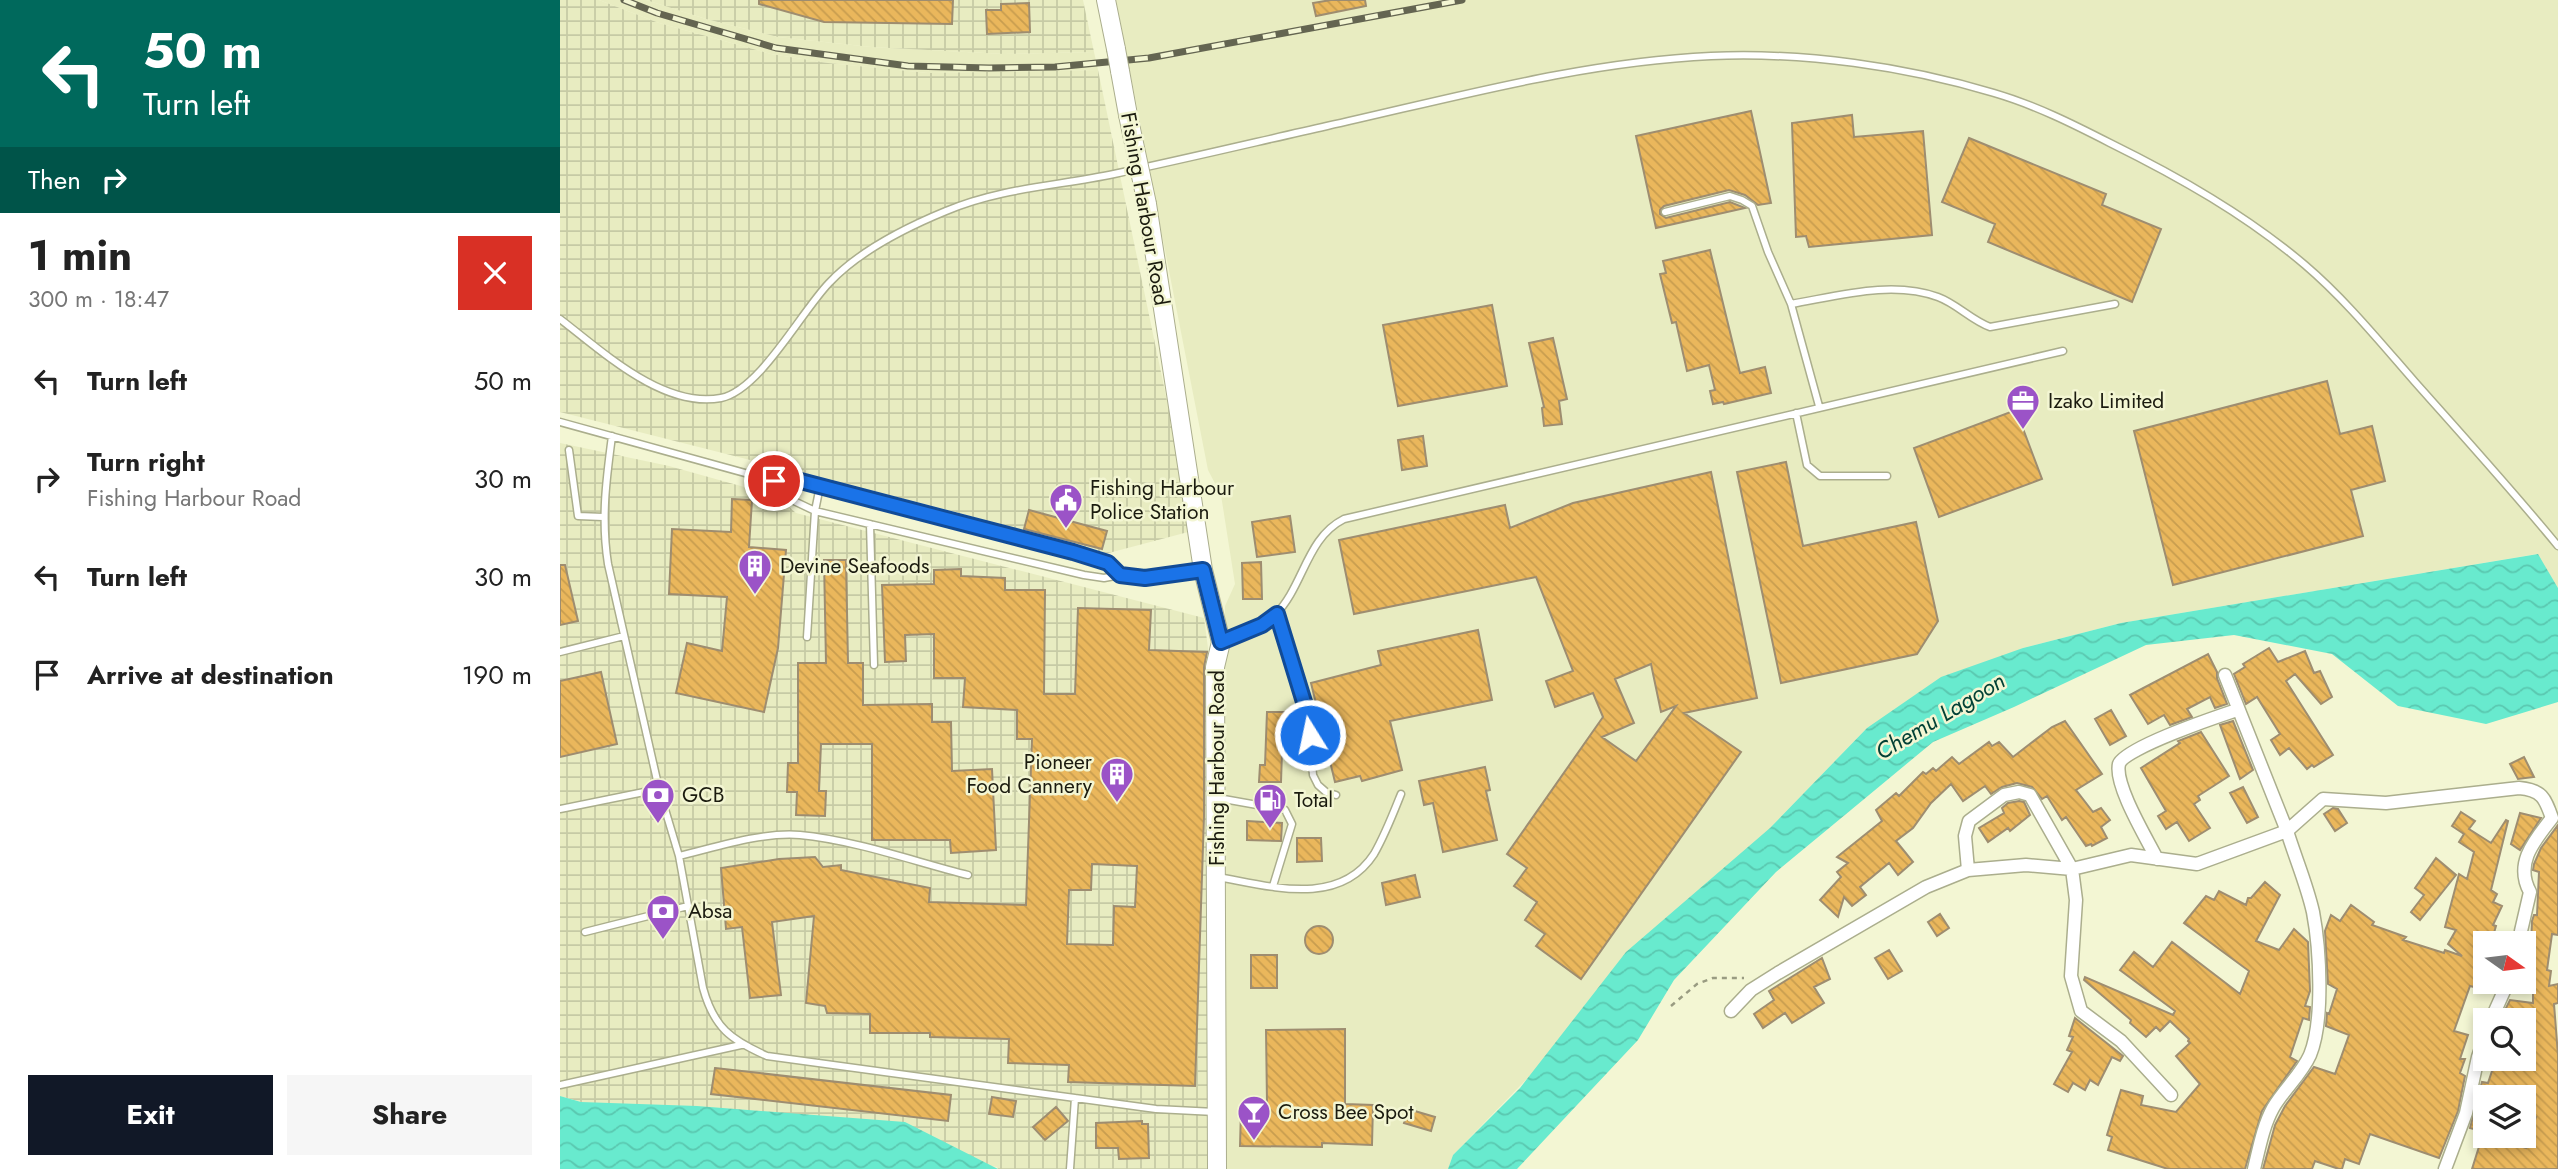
<!DOCTYPE html>
<meta charset="utf-8">
<style>
body{margin:0;font-family:Jost,sans-serif;background:#f6f6f6;color:#222;height:100vh;display:flex;flex-direction:column;font-size:26px;white-space:nowrap}
*{box-sizing:border-box;margin:0}
p{font-size:23px;color:#767676}
.icon{flex:none;width:38px;height:38px;fill:none;stroke:currentColor;stroke-width:2;stroke-linecap:round;stroke-linejoin:round}
.map{position:relative;flex:1;overflow:hidden}
.side{display:flex;flex-direction:column;background:#fff;width:560px}
.side>*{flex:none}
.banner{background:#00695c;color:#fff;overflow:hidden}
.needle{width:46px;rotate:104deg}
.tools{position:absolute;left:1913px;top:931px;display:grid;gap:14px}
.tools a{display:grid;place-items:center;width:63px;height:63px;border-radius:0px;background:#fff;box-shadow:0 4px 10px #0003;font-size:35px}
.pin{position:absolute;display:grid;place-items:center;width:60px;height:60px;color:#fff;margin:-30px;border:4px solid #fff;border-radius:50%;box-shadow:0 2px 7px #0007}
.me{position:absolute;width:77px;margin:-38px;rotate:350deg;stroke-linejoin:round;filter:drop-shadow(0 0 5px #0008)}
.turn{display:flex;align-items:center;gap:24px;height:147px;padding:0 28px;font-size:32px}
.turn .icon{width:91px;height:91px;stroke-width:2.5}
.turn b{display:block;font-size:49px;line-height:60px}
.then{display:flex;align-items:center;height:66px;padding:0 28px;background:#0003;gap:14px;font-size:26px}
.round{display:grid;place-items:center;flex:none;width:74px;height:74px;border-radius:0px;background:#f6f6f6}
.headline{display:flex;align-items:center;justify-content:space-between;height:119px;padding:0 28px}
h1{font-size:42px;font-weight:700;line-height:52px}
.cta{display:flex;gap:14px;margin-top:auto;padding:14px 28px}
.cta a{flex:1;height:80px;border-radius:0px;background:#111827;color:#fff;font-size:28px;font-weight:700;line-height:80px;text-align:center}
.cta a+a{background:#f6f6f6;color:#222}
ul{padding:0;list-style:none}
li{display:flex;align-items:center;gap:21px;height:98px;padding:0 28px}
li div{flex:1}
li b{display:block;font-size:26px}
li em{font-style:normal}
main{display:flex;flex:1;min-height:0}
.map>svg:first-child{display:block}
.built{fill:#e8ecc1}
.industrial{fill:url(#industrial-grid)}
.water{fill:url(#water-waves)}
.building{fill:url(#building-back-hatch);stroke:#9e8d70;stroke-width:2;fill-rule:evenodd}
.lines{fill:none;stroke-linecap:round;stroke-linejoin:round}
.lane-casing{stroke:#abae8d;stroke-width:9}
.street-casing{stroke:#abae8d;stroke-width:15}
.secondary-casing{stroke:#abae8d;stroke-width:20}
.path{stroke:#999b81;stroke-width:2.5;stroke-dasharray:5 5;stroke-linecap:butt}
.lane{stroke:#fff;stroke-width:6}
.street{stroke:#fff;stroke-width:12}
.secondary{stroke:#fff;stroke-width:18}
.rail-casing{stroke:#646551;stroke-width:7}
.rail{stroke:#f3f6d3;stroke-width:4.5;stroke-dasharray:13;stroke-linecap:butt}
.secondary-bridge-casing{stroke:#abae8d;stroke-width:20;stroke-linecap:butt}
.secondary-bridge{stroke:#fff;stroke-width:18}
.route-casing{stroke:#114b97;stroke-width:18}
.route{stroke:#1a73e8;stroke-width:12}
.labels{text-anchor:middle;stroke-width:5;stroke-linejoin:round;paint-order:stroke}
.street-label{font-size:21px;fill:#1b1b0f;stroke:#f3f6d3}
.poi-label{font-size:21px;fill:#1b1b0f;stroke:#f3f6d3;text-anchor:start}
.water-label{font-size:23px;font-style:italic;fill:#024136;stroke:#f3f6d3}
</style>
<main>
<section class="side">
<div class="banner">
<div class="turn"><svg class="icon" aria-label="left" viewBox="0 0 24 24"><path d="M17 20v-9H6M10 6l-5 5 5 5"/></svg><div><b>50 m</b>Turn left</div></div>
<div class="then">Then<svg class="icon" aria-label="right" viewBox="0 0 24 24"><path d="M7 20v-9h11M14 6l5 5-5 5"/></svg></div>
</div>
<div class="headline"><div><h1>1 min</h1><p>300 m · 18:47</p></div><a class="round" style="background:#d93025;color:#fff"><svg class="icon" aria-label="close" viewBox="0 0 24 24"><path d="M6 6l12 12M18 6L6 18"/></svg></a></div>
<ul>
<li><svg class="icon" aria-label="left" viewBox="0 0 24 24"><path d="M17 20v-9H6M10 6l-5 5 5 5"/></svg><div><b>Turn left</b></div><em>50 m</em></li>
<li><svg class="icon" aria-label="right" viewBox="0 0 24 24"><path d="M7 20v-9h11M14 6l5 5-5 5"/></svg><div><b>Turn right</b><p>Fishing Harbour Road</p></div><em>30 m</em></li>
<li><svg class="icon" aria-label="left" viewBox="0 0 24 24"><path d="M17 20v-9H6M10 6l-5 5 5 5"/></svg><div><b>Turn left</b></div><em>30 m</em></li>
<li><svg class="icon" aria-label="arrive" viewBox="0 0 24 24"><path d="M6 21V4h12l-3 4 3 4H6"/></svg><div><b>Arrive at destination</b></div><em>190 m</em></li>
</ul>
<div class="cta"><a>Exit</a><a>Share</a></div>
</section>
<div class="map">
<svg width="1998" height="1169" viewBox="0 0 1998 1169">
<defs>
<pattern id="industrial-grid" width="8" height="8" patternUnits="userSpaceOnUse" patternTransform="scale(1.75)"><rect width="8" height="8" fill="#e8ecc1"/><path d="M0 4h8M4 0v8" fill="none" stroke="#c6caa5"/></pattern>
<pattern id="water-waves" width="16" height="10" patternUnits="userSpaceOnUse" patternTransform="scale(1.75)"><rect width="16" height="10" fill="#68eace"/><path d="M0 5q4-4 8 0t8 0" fill="none" stroke="#5ac8b0"/></pattern>
<pattern id="building-back-hatch" width="6" height="6" patternUnits="userSpaceOnUse" patternTransform="scale(1.75)"><rect width="6" height="6" fill="#eab75c"/><path d="M-1 5l2 2M0 0l6 6M5-1l2 2" fill="none" stroke="#c89d4f"/></pattern>
</defs>
<rect width="100%" height="100%" fill="#f3f6d3"/>
<path class="built" d="M39,0H86L146,19L218,37L311,47L444,54L534,52L538,70L368,73L268,63L211,54L99,23Z
M556,0H1998V588L1977,554L1561,623L1463,648L1307,728L893,1155L888,1169H665V606L675,584L661,495L648,470Z"/>
<path class="industrial" d="M0,0H39L99,23L211,54L268,63L368,73L538,70L627,497L632,531L545,554L396,512L0,412Z
M86,0H523L534,52L444,54L311,47L218,37L146,19Z
M0,443L109,466L217,496L236,513L644,618L648,648L650,1169H438L437,1167L21,1102L0,1096Z"/>
<path class="water" d="M1978,554L1998,588V702L1926,724L1838,706L1772,654L1674,635L1586,645L1454,707L1373,742L1303,800L1216,872L1114,980L1078,1040L957,1169H888L893,1155L960,1088L1066,952L1210,828L1307,728L1381,677L1463,648L1561,623Z
M0,1096L21,1102L137,1106L345,1122L438,1169H0Z"/>
<path class="building" d="M199,0H393L392,24L264,22L199,4Z
M771,0H805L806,6L756,16L753,3Z
M469,3L470,32L427,34L426,10H441V4Z
M1191,111L1211,203L1198,205L1185,195L1169,190L1104,206L1100,210V214L1106,218L1170,202L1185,208L1096,228L1076,136Z
M1292,115L1294,137L1363,131L1372,235L1249,247L1246,236L1236,237L1232,123Z
M1409,138L1546,194L1542,205L1601,229L1572,302L1428,242L1435,224L1382,202Z
M1150,250L1180,373L1205,367L1211,393L1164,404L1163,402L1153,404L1150,391L1155,390L1149,365L1127,371L1116,322L1112,323L1100,274L1106,273L1103,261Z
M932,305L947,386L838,406L823,325Z
M993,338L1007,399L999,401L1002,424L984,426L982,408L984,407L969,343Z
M1767,381L1780,434L1812,426L1825,481L1791,490L1803,536L1613,585L1574,431Z
M1456,410L1482,479L1379,517L1354,448Z
M863,436L867,466L842,470L838,440Z
M1226,462L1243,546L1356,522L1378,621L1357,654L1221,683L1177,472Z
M1151,472L1197,698L1124,713L1181,752L1021,979L976,946L985,934L965,920L977,902L954,886L967,868L947,854L1043,717L1033,693L995,707L986,681L1013,671L976,577L794,614L779,540L945,505L950,528L1013,503ZM1091,664L1101,712L1116,706L1076,761L1042,737L1074,723L1055,679Z
M172,499L192,500L189,547L226,550L218,648L204,712L116,693L127,643L162,651L167,597L109,594L112,529L171,532Z
M469,510L547,531L542,549L464,529Z
M730,516L735,552L697,557L692,522Z
M264,560H286L288,663H303V705L372,704V722H391L392,771L432,769L436,850L391,853L390,840H312V744H261L259,791H266L265,816L236,815L237,792H227L228,763H238V663H266Z
M701,562L702,599H683L682,563Z
M0,565H5L18,621L0,625Z
M401,569V576L445,578V590H485L484,694H515L518,608L591,610L589,650L647,652L644,667V816L635,1086L508,1082L509,1065L448,1063L449,1039L370,1037V1033H310V1014L267,1013L265,1006L246,1003L254,916L212,922L221,995L190,998L182,927L166,929L161,868L219,859L255,857L263,867L281,865V870L370,888L369,902L466,905L472,739H457V710L403,707L405,678H374V634L345,635L346,661L325,662L322,585L374,584V570ZM532,864L577,866L575,907L554,906L553,945L507,944L509,890H531Z
M918,630L932,700L830,721L842,770L802,781L800,776L775,782L751,683L821,665L818,651Z
M1709,648L1718,662L1745,651L1754,673L1760,671L1772,697L1761,704L1735,674L1726,681L1773,755L1754,767L1752,765L1747,769L1729,748L1720,755L1711,740L1720,734L1697,697L1686,704L1674,674L1685,667L1683,664Z
M1648,654L1657,672V678L1667,704L1655,708L1650,697L1627,709L1632,717L1610,725L1604,715L1588,724L1570,695Z
M41,672L57,744L0,757V681Z
M1551,710L1566,736L1550,745L1535,719Z
M707,712H737L736,748H728V752H722L721,782H699L700,765H705Z
M1505,721L1542,774L1516,790L1533,812L1541,808L1550,820L1541,827L1547,838L1532,846L1531,844L1526,846L1506,817L1502,820L1487,796L1482,799L1472,787L1457,783L1442,787L1431,794L1425,786L1403,801L1391,784L1371,803L1353,828L1336,841L1353,862L1338,875L1329,863L1300,887L1306,895L1292,906L1284,897L1278,917L1260,900L1281,877L1277,872L1288,863L1277,857L1322,821L1316,810L1336,793L1339,796L1363,772L1366,774L1373,768L1376,771L1392,757L1399,764L1429,742L1432,746L1439,742L1453,757L1492,727Z
M1673,721L1693,770L1680,779L1660,725Z
M1641,732L1669,776L1638,796L1640,800L1634,804L1650,828L1629,841L1617,822L1606,829L1598,816L1606,811L1581,768L1620,743L1618,741Z
M1964,757L1974,777L1958,779L1950,764Z
M925,767L930,790L926,791L937,840L883,852L873,803L864,805L859,781Z
M1683,787L1698,817L1687,823L1670,793Z
M1459,801L1464,802L1470,815L1450,831L1448,828L1428,842L1419,828L1444,813L1442,808L1448,803Z
M1773,808L1778,809L1787,823L1775,831L1764,814Z
M1901,812L1915,821L1909,829L1931,843L1946,820L1948,821L1931,890L1937,894L1933,902L1942,906L1933,925L1936,926L1931,943H1925V976L1919,971L1914,987L1910,986L1894,1031L1908,1035L1900,1059H1905L1900,1073L1905,1076L1898,1111L1879,1158L1810,1134L1799,1164L1785,1159L1782,1169H1779L1755,1161L1752,1169H1703L1715,1125L1725,1106L1754,1067L1775,1074L1789,1035L1766,1026L1767,1013L1769,1014L1777,989L1768,984L1765,931L1771,915L1780,921L1791,905L1814,922L1812,925L1846,937L1843,940L1884,953L1885,950L1902,956L1888,944L1896,930L1885,927L1899,874L1907,879L1914,852L1899,842L1904,834L1892,826Z
M1960,813L1981,818L1960,850L1951,844Z
M687,821L722,823L721,841L687,840Z
M1998,825V935L1992,934L1987,970L1991,971L1989,986L1998,984V1003L1994,1004L1998,1055V1169H1912L1923,1134L1966,1148L1976,1117L1964,1112V1097H1925V1132L1910,1128L1922,1082L1928,1083L1936,1059H1964V1020H1940L1950,1000L1973,1003V967L1964,965V951L1968,945L1971,946L1972,921L1974,915H1977L1979,872L1973,870L1974,864L1981,848Z
M737,838H761L762,861L737,862Z
M1876,858L1896,875L1860,920L1851,912L1864,895L1855,888Z
M855,875L860,897L826,905L822,883Z
M1705,882L1720,895L1696,941L1719,950L1734,929L1748,942L1750,991L1745,1006L1750,1007L1749,1020L1743,1018L1730,1057L1737,1061L1702,1111L1685,1169H1608L1548,1150L1552,1137L1547,1135L1561,1090L1583,1096L1581,1105L1616,1112L1640,1084L1616,1056L1630,1043L1628,1041L1629,1039L1610,1021L1600,1031L1596,1027L1586,1037L1570,1023L1571,1020L1524,980L1525,977L1613,1015L1615,1011L1560,970L1574,952L1593,967L1612,942L1680,994L1689,971L1624,923L1646,896L1654,900L1659,891L1686,905L1688,898H1691Z
M1380,914L1389,928L1377,936L1368,922Z
M745 940a14 14 0 1 1 28 0a14 14 0 1 1-28 0Z
M1329,950L1342,971L1328,979L1315,958Z
M691,955H717V988H691Z
M1262,958L1270,979L1254,987L1264,1003L1232,1023L1225,1013L1203,1028L1194,1014L1214,1000L1209,991Z
M1515,1018L1563,1056L1560,1061L1552,1057L1538,1085L1530,1080L1525,1090L1513,1083L1508,1092L1494,1084L1512,1052L1507,1050L1513,1037L1509,1036Z
M785,1029V1104L813,1105L812,1145L762,1143V1147L680,1146L681,1110H691V1104L707,1103L706,1030Z
M155,1068L391,1095L388,1121L151,1094Z
M432,1097L456,1101L453,1117L429,1114Z
M496,1107L508,1121L485,1140L473,1127Z
M848,1109L875,1117L871,1131L844,1123Z
M582,1121V1124H588L589,1158L559,1159L558,1148H536V1123Z"/>
<g class="lines">
<defs>
<path id="lane" d="M1105,212L1170,196L1182,200L1192,206L1208,252L1231,304L1259,406
M1231,304C1278,296 1332,280 1378,297C1397,304 1411,320 1430,327L1555,304
M0,319C42,351 103,409 161,398C200,390 241,312 269,283C298,252 347,227 386,211C440,188 497,186 554,174C625,159 696,142 767,126C893,98 1021,62 1151,56C1245,52 1344,66 1434,93C1475,105 1513,124 1550,143C1619,177 1686,215 1745,265C1785,299 1820,342 1855,382C1903,436 1952,490 1998,546
M1236,413L1247,465L1260,476H1327
M0,422L214,481L229,478L536,558L548,563L560,575
M52,436C46,481 41,519 48,564L99,789L119,856L143,988C154,1028 171,1040 207,1056L596,1109L655,1112
M9,450L18,516L43,517
M214,481L234,501L255,511L524,575L544,578L560,575L585,578L641,570
M310,524L314,665
M717,614L748,715L753,775L758,785L766,792L776,795
M247,637L255,511L260,486
M662,641C680,634 701,629 715,615C744,586 746,538 784,519L1503,351
M0,652L64,636
M658,798L725,810L732,824L713,886
M0,809L99,789
M119,856C157,847 200,832 240,835C294,840 356,862 408,875
M658,877C710,886 779,908 814,854C825,835 833,814 841,794
M25,932L128,906
M0,1085L181,1045
M510,1169L515,1098"/>
<path id="street" d="M1665,675L1727,831L1763,799L1826,803L1959,788C1982,790 1985,798 1992,818C1975,840 1954,863 1970,892L1961,931L1960,943
M1597,859C1587,839 1554,785 1559,764C1564,748 1659,716 1677,710
M1408,870L1405,836L1409,821L1444,795L1459,792L1470,795L1512,869L1516,900L1511,976L1521,1011L1561,1041L1611,1095
M1171,1011L1191,990L1218,973L1366,887L1408,870L1466,865L1512,869L1571,855L1637,864L1727,831C1735,857 1747,885 1753,912C1760,949 1764,1021 1750,1055C1741,1075 1724,1089 1713,1108C1703,1126 1699,1149 1694,1169
M1931,1020L1948,982
M1885,1169L1906,1113L1918,1057L1925,1037"/>
<path id="secondary" d="M546,0L556,49
M560,71L568,115
M587,204L643,570L661,642L655,667L657,1169"/>
</defs>
<use href="#lane" class="lane-casing"/>
<use href="#street" class="street-casing"/>
<use href="#secondary" class="secondary-casing"/>
<path class="path" d="M1111,1006L1137,984L1153,978H1184"/>
<use href="#lane" class="lane"/>
<use href="#street" class="street"/>
<use href="#secondary" class="secondary"/>
<defs>
<path id="rail" d="M64,0L97,13L216,48L348,66L429,68L495,67L589,58L902,0"/>
</defs>
<use href="#rail" class="rail-casing"/>
<use href="#rail" class="rail"/>
<defs>
<path id="secondary-bridge" d="M556,49L560,71
M568,115L587,204"/>
</defs>
<use href="#secondary-bridge" class="secondary-bridge-casing"/>
<use href="#secondary-bridge" class="secondary-bridge"/>
</g>
<g class="lines">
<defs>
<path id="route" d="M214,481L229,478L513,552L548,563L560,575L585,578L643,570L661,642L702,625L717,614L748,715L750,735"/>
</defs>
<use href="#route" class="route-casing"/>
<use href="#route" class="route"/>
</g>
<defs>
<symbol id="office-pin" viewBox="-11 -11 22 30"><path d="M0 17L-7.5 6A9.5 9.5 0 1 1 7.5 6Z" fill="#9b53c7" stroke="#f3f6d3"/><path d="M-6-3h4V-5.5h4V-3h4V5H-6ZM-1-4.5V-3h2v-1.5ZM-6 0V1H6V0Z" fill="#fff"/></symbol>
<symbol id="civic-pin" viewBox="-11 -11 22 30"><path d="M0 17L-7.5 6A9.5 9.5 0 1 1 7.5 6Z" fill="#9b53c7" stroke="#f3f6d3"/><path d="M-.6-6.5H3V-4.5H.6V-3L4-1V1h2V6H-6V1h2V-1L-.6-3ZM-1.2 2.5V6h2.4V2.5Z" fill="#fff"/></symbol>
<symbol id="building-pin" viewBox="-11 -11 22 30"><path d="M0 17L-7.5 6A9.5 9.5 0 1 1 7.5 6Z" fill="#9b53c7" stroke="#f3f6d3"/><path d="M-4-6H4V6H1V3H-1V6H-4ZM-2.5-4.3h1.7v1.8h-1.7ZM.8-4.3h1.7v1.8H.8ZM-2.5-1h1.7V.8h-1.7ZM.8-1h1.7V.8H.8Z" fill="#fff"/></symbol>
<symbol id="bank-pin" viewBox="-11 -11 22 30"><path d="M0 17L-7.5 6A9.5 9.5 0 1 1 7.5 6Z" fill="#9b53c7" stroke="#f3f6d3"/><path d="M-6-4H6V4H-6ZM0-2.3a2.3 2.3 0 1 0 0 4.6a2.3 2.3 0 1 0 0-4.6Z" fill="#fff"/></symbol>
<symbol id="fuel-pin" viewBox="-11 -11 22 30"><path d="M0 17L-7.5 6A9.5 9.5 0 1 1 7.5 6Z" fill="#9b53c7" stroke="#f3f6d3"/><path d="M-5.5-6h7V0h2V4h1.3V-2.5L3-4.5l.8-.8L6-3V5H2.5V1h-1V6h-7ZM-4.2-4.7v3.2H.2V-4.7Z" fill="#fff"/></symbol>
<symbol id="bar-pin" viewBox="-11 -11 22 30"><path d="M0 17L-7.5 6A9.5 9.5 0 1 1 7.5 6Z" fill="#9b53c7" stroke="#f3f6d3"/><path d="M-6-5H6L.8 .8V4.5H3.5V6h-7V4.5H-.8V.8Z" fill="#fff"/></symbol>
</defs>
<g fill-rule="evenodd">
<use href="#office-pin" x="1444" y="382" width="38" height="52"/>
<use href="#civic-pin" x="487" y="481" width="38" height="52"/>
<use href="#building-pin" x="176" y="547" width="38" height="52"/>
<use href="#building-pin" x="538" y="755" width="38" height="52"/>
<use href="#bank-pin" x="79" y="776" width="38" height="52"/>
<use href="#fuel-pin" x="691" y="781" width="38" height="52"/>
<use href="#bank-pin" x="84" y="892" width="38" height="52"/>
<use href="#bar-pin" x="675" y="1093" width="38" height="52"/>
</g>
<g class="labels">
<g class="street-label">
<text transform="translate(585 209) rotate(80)" y="7">Fishing Harbour Road</text>
<text transform="translate(657 768) rotate(-90)" y="7">Fishing Harbour Road</text>
</g>
<g class="poi-label">
<text x="1488" y="408">Izako Limited</text>
<text x="530" y="495">Fishing Harbour<tspan x="530" dy="24">Police Station</tspan></text>
<text x="220" y="573">Devine Seafoods</text>
<text x="532" y="769" text-anchor="end">Pioneer<tspan x="532" dy="24">Food Cannery</tspan></text>
<text x="122" y="802">GCB</text>
<text x="734" y="807">Total</text>
<text x="128" y="918">Absa</text>
<text x="718" y="1119">Cross Bee Spot</text>
</g>
<g class="water-label">
<text transform="translate(1380 716) rotate(-31)" y="8">Chemu Lagoon</text>
</g>
</g>
</svg>
<div class="tools">
<a><svg class="needle" viewBox="-14 -14 28 28"><path d="M0-13l5 13h-10z" fill="#e53935"/><path d="M0 13l5-13h-10z" fill="#767676"/></svg></a>
<a><svg class="icon" aria-label="search" viewBox="0 0 24 24"><circle cx="10" cy="10" r="6"/><path d="M15 15l6 6"/></svg></a>
<a><svg class="icon" aria-label="layers" viewBox="0 0 24 24"><path d="M12 4l9 5-9 5-9-5zM3 14l9 5 9-5"/></svg></a>
</div>
<div class="pin" style="left:214px;top:481px;background:#d93025"><svg class="icon" aria-label="arrive" viewBox="0 0 24 24"><path d="M6 21V4h12l-3 4 3 4H6"/></svg></div>
<svg class="me" style="left:750px;top:735px" viewBox="-20 -20 40 40"><circle r="17" fill="#1a73e8" stroke="#fff" stroke-width="3"/><path d="M0-11L8 9 0 5-8 9z" fill="#fff"/></svg>
</div>
</main>
